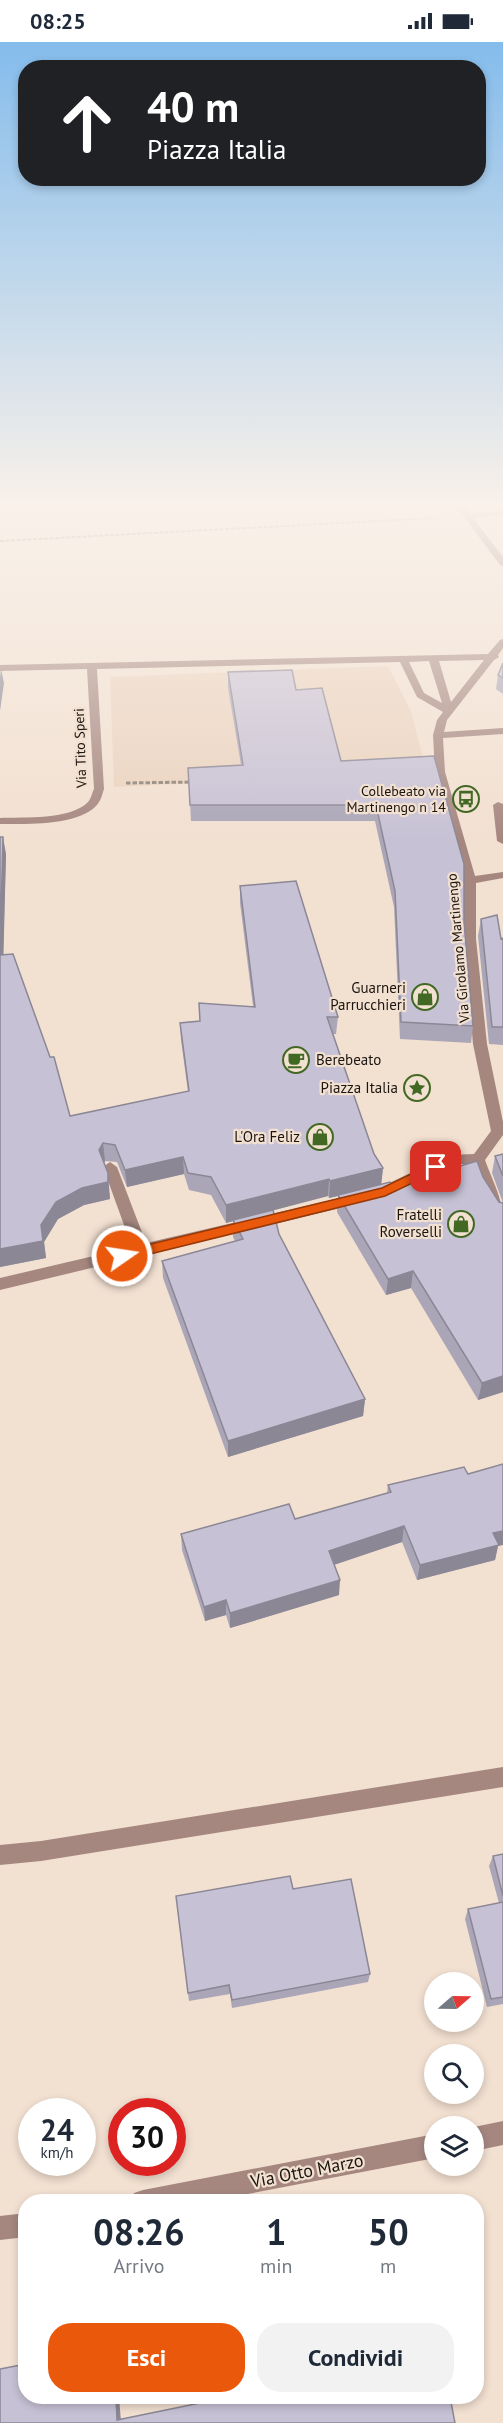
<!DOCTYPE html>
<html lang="it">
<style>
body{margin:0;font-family:"PT Sans",sans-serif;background:#f2f2f3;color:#1f2937;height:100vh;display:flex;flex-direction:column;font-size:22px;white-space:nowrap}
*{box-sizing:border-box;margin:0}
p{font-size:20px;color:#747a83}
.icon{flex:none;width:33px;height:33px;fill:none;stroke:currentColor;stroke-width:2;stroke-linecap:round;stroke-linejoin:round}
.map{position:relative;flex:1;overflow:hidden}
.side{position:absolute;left:18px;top:2152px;width:466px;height:210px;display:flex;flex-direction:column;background:#fff;border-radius:24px;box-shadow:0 3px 9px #0003}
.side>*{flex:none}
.top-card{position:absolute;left:18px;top:18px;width:468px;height:126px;border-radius:24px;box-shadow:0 3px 9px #0003;background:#202124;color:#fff;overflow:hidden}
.needle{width:39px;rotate:70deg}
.buttons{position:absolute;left:424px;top:1930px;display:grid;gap:12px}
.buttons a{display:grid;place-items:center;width:60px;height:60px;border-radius:50%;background:#fff;box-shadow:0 3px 9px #0003;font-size:30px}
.speed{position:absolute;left:18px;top:2056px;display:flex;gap:12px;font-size:30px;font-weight:700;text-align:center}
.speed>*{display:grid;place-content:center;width:78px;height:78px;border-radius:50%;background:#fff;box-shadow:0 3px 9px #0003;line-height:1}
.speed small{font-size:15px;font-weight:400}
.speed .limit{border:9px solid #d22;background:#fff;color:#111}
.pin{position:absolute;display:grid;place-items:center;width:51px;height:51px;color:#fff;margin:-26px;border-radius:12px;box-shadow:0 3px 9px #0006}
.me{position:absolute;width:66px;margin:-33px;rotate:77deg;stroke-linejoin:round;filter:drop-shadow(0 0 4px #0008)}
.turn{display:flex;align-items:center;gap:21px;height:126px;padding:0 30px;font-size:27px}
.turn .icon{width:78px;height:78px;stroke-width:2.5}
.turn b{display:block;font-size:42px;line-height:51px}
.eta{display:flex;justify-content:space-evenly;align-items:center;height:102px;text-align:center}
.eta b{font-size:36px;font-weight:700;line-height:42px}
.action{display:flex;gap:12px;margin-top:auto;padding:12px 30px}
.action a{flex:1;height:69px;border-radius:24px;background:#ea580c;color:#fff;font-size:24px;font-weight:700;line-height:69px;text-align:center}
.action a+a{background:#f2f2f3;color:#1f2937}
.status{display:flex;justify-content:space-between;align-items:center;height:42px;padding:0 30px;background:#fff;direction:ltr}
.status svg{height:16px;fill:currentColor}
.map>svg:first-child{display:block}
.built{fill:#ebd3bf}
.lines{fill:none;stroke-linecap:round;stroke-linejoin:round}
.path-far1{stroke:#8e8277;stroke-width:2;stroke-dasharray:4 1.5;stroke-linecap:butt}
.path{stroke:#8e8277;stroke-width:3;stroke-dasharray:4.5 2;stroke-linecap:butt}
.minor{fill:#a58780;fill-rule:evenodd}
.wall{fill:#aba6b7}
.shaded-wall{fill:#8b8795}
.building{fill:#c7c1d5;stroke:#8b8795;stroke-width:1.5}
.route{fill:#ea580c;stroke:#983908;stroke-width:1.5}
.labels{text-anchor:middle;stroke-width:4.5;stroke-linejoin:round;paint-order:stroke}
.far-street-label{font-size:14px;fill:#1b1510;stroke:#f2e0d1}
.far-poi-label{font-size:14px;fill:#1b1510;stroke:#f2e0d1;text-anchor:end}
.poi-label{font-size:15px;fill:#1b1510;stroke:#f2e0d1;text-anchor:end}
.near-street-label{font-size:18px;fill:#1b1510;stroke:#f2e0d1}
</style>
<div class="status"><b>08:25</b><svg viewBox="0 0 49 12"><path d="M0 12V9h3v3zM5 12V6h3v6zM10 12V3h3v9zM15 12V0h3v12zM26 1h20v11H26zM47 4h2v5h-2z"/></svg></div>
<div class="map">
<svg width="503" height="2381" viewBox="0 0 503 2381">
<rect width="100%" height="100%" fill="#f2e0d1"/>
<path class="built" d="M388,624L411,669L425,724L392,732L114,745L110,635Z"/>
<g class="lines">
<path class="path-far1" d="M0,499L436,476"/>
<path class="path" d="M126,741L194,740"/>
<path class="minor" d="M456,464H464L470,471L503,469V473L473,476L503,515V524L500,523Z
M503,597V606L498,613L499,615L494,618L447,678L444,690L503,686V692L443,696L445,730L475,834L503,830V836L476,841V897L487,1002L503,1080V1093L485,1118C492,1138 503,1157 503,1177L498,1176L482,1151L472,1122H455L386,1154L379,1149L381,1145L448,1113L474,1112L491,1089L473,1002L464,897V838L435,730L433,693L437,678L443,670L417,655L400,620L97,627L104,747C102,753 101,759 96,764C77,784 26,782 0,782V776C23,775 71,778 88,760C91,757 92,751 94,747L87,627L0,629V623L488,612L500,598ZM484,618L451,660L439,619ZM429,619L442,661L424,651L409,620Z
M498,760L503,762V802L497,799L493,763Z
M110,1120L117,1125L146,1201L357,1152L364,1157L357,1162L0,1248V1236L132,1205L103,1125Z
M503,1725V1745L41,1819L0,1823V1803L41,1799Z
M503,2079V2103L474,2109V2085Z
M435,2092V2116L206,2160H131L134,2151L143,2148Z
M26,2171V2195L0,2198V2174Z"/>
</g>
<path class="wall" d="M503,621V652L496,647L498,633Z
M228,630L296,648L341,719L434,714L464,880L473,984L471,1001L400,997L394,865L375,779H191L188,726L241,723L228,646Z
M0,795L6,812L3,913L70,1074L188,1050L181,998L180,981L200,979L253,964L240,861V844L338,975L336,992H333L374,1112L383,1126L381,1142L503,1350L478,1358L411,1246L386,1253L337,1170L338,1154L329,1156L328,1154L273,1168L279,1192L365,1357L363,1374L228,1415L163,1236L162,1219L235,1199L233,1195V1179L226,1181L211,1153L189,1148L184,1132L127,1145L117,1120L105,1119L104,1121L109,1149L110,1157L84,1163L58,1177L44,1200L46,1216L0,1225Z
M481,877L501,897L503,896V1003L489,1002L478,894Z
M503,1112V1161L492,1131L495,1114Z
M468,1432L498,1504L495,1518L417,1538L402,1500L334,1522L339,1553L230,1586L226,1573L205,1579L182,1508L181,1492L295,1477L387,1451L388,1443Z
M503,1812V1962L487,1965L465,1877L468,1867L499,1861L489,1824L493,1814Z
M293,1847L370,1932L368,1940L232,1966L230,1952L189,1959L176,1854Z"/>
<path class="shaded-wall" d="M1,626L4,641L0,669V636Z
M3,795L6,812L3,930L0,913Z
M103,1101L105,1119L101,1126L99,1108Z
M183,1115L184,1132L127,1145L125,1128Z
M383,1126L381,1144L329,1156L330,1139Z
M108,1131L110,1157L84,1163L58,1177L44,1200L46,1216L0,1225V1207L41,1183L56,1160Z
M329,1137L328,1154L226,1181V1163Z
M413,1229L411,1246L386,1253L388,1237Z
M503,1334V1350L478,1358L482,1341Z
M365,1357L363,1374L228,1415V1399Z
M404,1484L402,1500L328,1525L329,1509Z
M503,1489V1503L498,1504L495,1518L417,1538L420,1523L493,1491Z
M340,1538L339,1553L230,1586V1571Z
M226,1558V1573L205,1579L204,1565Z
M116,2355H119L121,2380L117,2378Z"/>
<path class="building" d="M503,621V636L498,633Z
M292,628L296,648L322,646L341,719L434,714L464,822V880L473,984L401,980L395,849L376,763H190L188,726L243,723L228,630Z
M0,795H3L0,913L13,912L50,1015H54L70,1074L189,1049L180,981L200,979L199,961L255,965L240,844L296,839L338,975H327L374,1112L383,1126L330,1139L329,1137L226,1163L211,1135L188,1131L183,1115L125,1128L115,1103L103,1101L99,1108L108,1131V1140L82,1146L56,1160L41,1183L43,1199L0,1207Z
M497,873L501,897L503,896V985H492L481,877Z
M503,1112V1134L495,1114Z
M477,1119L483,1135L499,1160L503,1161V1334L482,1341L413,1229L388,1237L338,1153L390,1140L393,1144Z
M273,1168L279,1192L365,1357L228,1399L162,1219L243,1197L233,1178Z
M503,1422V1489L493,1491L499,1503L420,1523L404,1484L329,1509L340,1538L230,1571L226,1558L204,1565L181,1492L289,1462L295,1477L391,1450L388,1443L464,1425L468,1432Z
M503,1812V1854L493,1814Z
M290,1834L293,1847L351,1837L370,1932L232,1958L229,1943L188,1951L176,1854Z
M503,1860V1955L491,1957L468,1867Z
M26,2322V2355H116L117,2378L229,2355H450L455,2381H0V2327Z"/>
<linearGradient id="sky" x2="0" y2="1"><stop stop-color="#84bcec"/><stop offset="0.58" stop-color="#f9f1ea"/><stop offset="1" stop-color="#f9f1ea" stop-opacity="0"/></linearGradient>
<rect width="503" height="798" fill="url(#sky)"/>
<path class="route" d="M436,1120L442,1125L440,1128L385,1154L122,1219L115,1214L122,1209L382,1146Z"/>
<defs>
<symbol id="bus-ring" viewBox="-11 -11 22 22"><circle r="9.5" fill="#f2e0d1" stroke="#426924" stroke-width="1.5"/><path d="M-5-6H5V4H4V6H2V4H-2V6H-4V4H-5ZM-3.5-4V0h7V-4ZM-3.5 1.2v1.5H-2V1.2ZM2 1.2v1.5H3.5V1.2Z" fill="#426924"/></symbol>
<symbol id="shop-ring" viewBox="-11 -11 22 22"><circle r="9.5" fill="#f2e0d1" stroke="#426924" stroke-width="1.5"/><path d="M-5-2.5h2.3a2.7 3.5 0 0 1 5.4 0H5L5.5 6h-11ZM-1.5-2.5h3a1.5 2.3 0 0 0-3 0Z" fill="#426924"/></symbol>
<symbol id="cafe-ring" viewBox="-11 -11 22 22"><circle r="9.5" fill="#f2e0d1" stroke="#426924" stroke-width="1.5"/><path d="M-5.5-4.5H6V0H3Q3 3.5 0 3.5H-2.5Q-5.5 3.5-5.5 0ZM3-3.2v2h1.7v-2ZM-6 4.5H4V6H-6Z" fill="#426924"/></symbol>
<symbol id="sight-ring" viewBox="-11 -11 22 22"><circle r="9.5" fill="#f2e0d1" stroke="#426924" stroke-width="1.5"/><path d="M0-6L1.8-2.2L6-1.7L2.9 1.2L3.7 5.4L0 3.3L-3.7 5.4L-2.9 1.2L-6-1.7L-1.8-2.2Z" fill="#426924"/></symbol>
</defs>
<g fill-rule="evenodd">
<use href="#bus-ring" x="451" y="742" width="30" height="30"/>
<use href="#shop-ring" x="410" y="940" width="30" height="30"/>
<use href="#cafe-ring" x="281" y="1003" width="30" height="30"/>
<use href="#sight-ring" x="402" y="1031" width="30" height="30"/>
<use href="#shop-ring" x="305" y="1080" width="30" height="30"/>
<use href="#shop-ring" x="446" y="1167" width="30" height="30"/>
</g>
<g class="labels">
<g class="far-street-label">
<text transform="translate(80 706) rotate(-92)" y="5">Via Tito Speri</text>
<text transform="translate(458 906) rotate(-95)" y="5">Via Girolamo Martinengo</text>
</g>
<g class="far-poi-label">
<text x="446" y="754">Collebeato via<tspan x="446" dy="16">Martinengo n 14</tspan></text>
</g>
<g class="poi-label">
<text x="406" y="951">Guarneri<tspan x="406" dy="17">Parrucchieri</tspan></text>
<text x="316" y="1023" text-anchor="start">Berebeato</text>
<text x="398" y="1051">Piazza Italia</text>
<text x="300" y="1100">L'Ora Feliz</text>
<text x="442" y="1178">Fratelli<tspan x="442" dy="17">Roverselli</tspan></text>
</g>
<g class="near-street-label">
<text transform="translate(307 2129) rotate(-11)" y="6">Via Otto Marzo</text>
</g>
</g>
</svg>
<div class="buttons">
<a><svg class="needle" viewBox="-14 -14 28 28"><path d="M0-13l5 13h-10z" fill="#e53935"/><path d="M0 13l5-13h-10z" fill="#747a83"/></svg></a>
<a><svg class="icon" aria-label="search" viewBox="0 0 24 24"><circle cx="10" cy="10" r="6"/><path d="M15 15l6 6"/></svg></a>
<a><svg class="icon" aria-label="layers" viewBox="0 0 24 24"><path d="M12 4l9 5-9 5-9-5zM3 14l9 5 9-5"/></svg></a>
</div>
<div class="speed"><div>24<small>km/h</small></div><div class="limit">30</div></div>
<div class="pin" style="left:436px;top:1125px;background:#d93025"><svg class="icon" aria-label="arrive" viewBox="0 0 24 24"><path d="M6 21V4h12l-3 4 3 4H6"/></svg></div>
<svg class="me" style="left:122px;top:1214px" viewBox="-20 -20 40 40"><circle r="17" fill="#ea580c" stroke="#fff" stroke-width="3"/><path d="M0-11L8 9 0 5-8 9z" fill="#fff"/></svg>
<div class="top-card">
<div class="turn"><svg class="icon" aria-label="ahead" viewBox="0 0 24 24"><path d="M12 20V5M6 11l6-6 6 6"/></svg><div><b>40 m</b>Piazza Italia</div></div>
</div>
<section class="side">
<div class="eta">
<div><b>08:26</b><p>Arrivo</p></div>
<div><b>1</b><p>min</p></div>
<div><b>50</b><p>m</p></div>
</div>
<div class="action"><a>Esci</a><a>Condividi</a></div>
</section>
</div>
